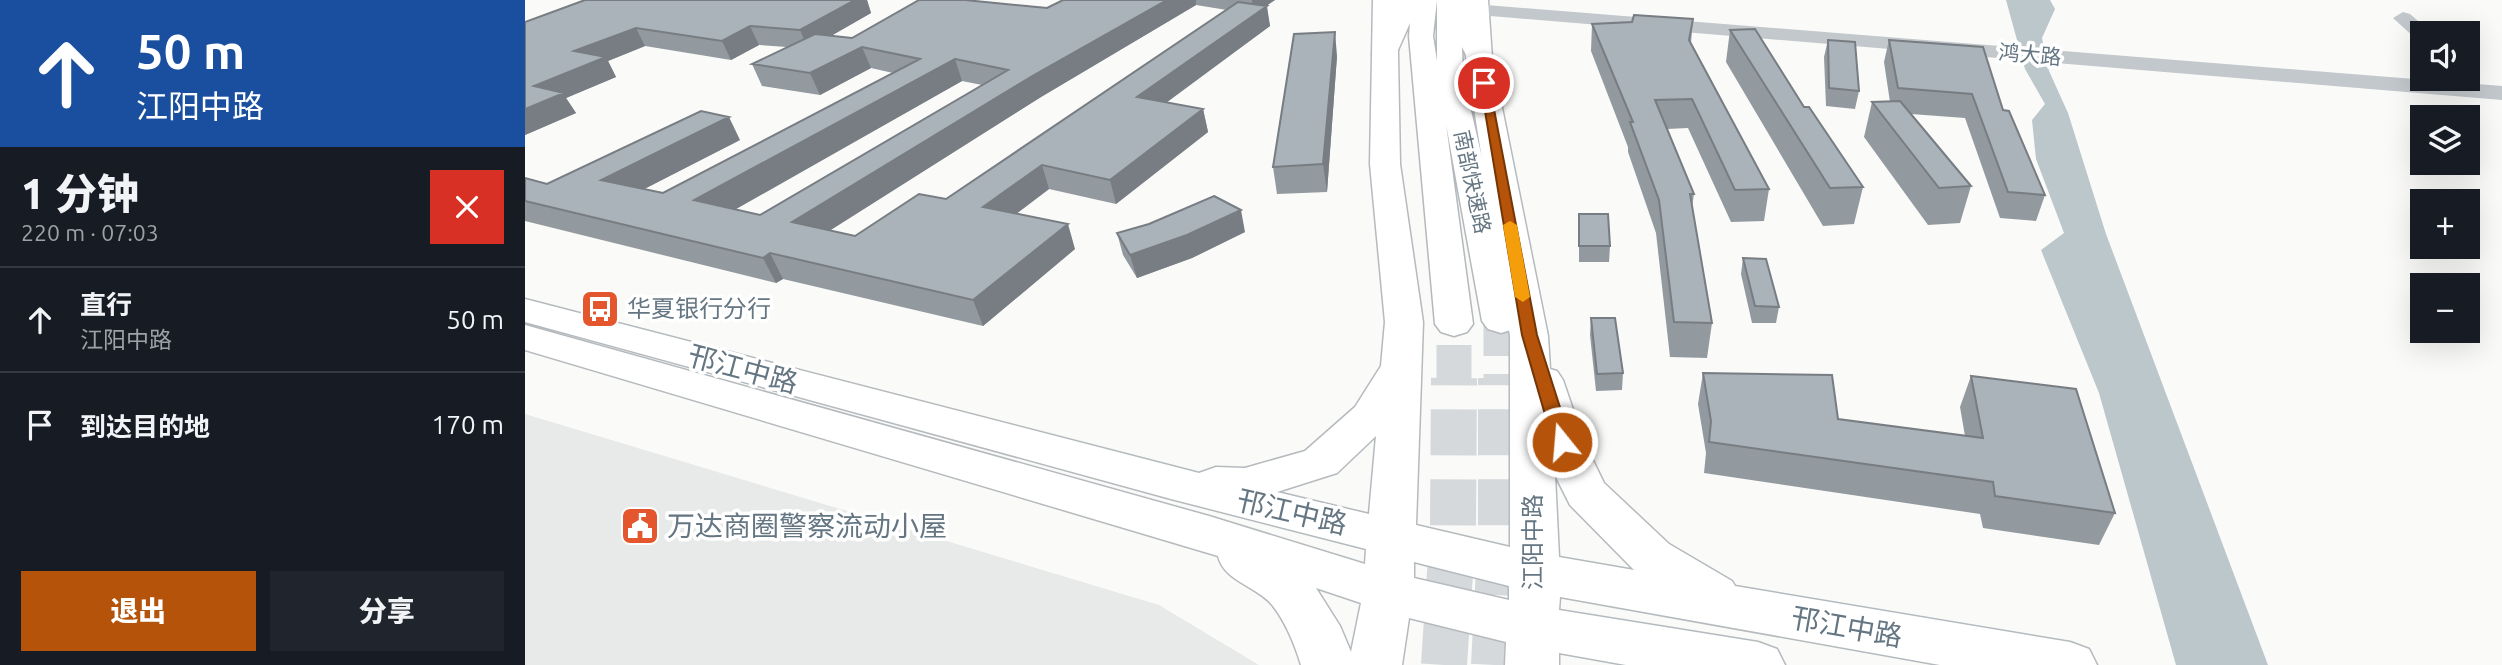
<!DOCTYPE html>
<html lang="zh">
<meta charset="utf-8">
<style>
body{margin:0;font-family:Ubuntu,"Noto Sans SC",sans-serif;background:#20242c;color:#f1f3f6;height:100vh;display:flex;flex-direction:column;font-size:26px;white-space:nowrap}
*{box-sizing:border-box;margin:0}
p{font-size:23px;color:#9ea1a6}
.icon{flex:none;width:38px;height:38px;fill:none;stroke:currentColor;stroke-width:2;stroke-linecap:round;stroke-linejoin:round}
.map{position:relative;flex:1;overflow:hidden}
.panel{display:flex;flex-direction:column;background:#171b24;width:525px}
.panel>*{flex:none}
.guide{background:#1a4fa0;color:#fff;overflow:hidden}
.buttons{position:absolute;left:1885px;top:21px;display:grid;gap:14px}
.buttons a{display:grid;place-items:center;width:70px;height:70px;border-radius:0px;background:#171b24;box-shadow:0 7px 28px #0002;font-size:35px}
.pin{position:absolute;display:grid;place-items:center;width:60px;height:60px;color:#fff;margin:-30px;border:4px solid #fff;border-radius:50%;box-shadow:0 2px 7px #0007}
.me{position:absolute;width:77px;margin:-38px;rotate:343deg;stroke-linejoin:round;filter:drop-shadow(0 0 5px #0008)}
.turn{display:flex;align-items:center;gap:24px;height:147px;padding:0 21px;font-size:32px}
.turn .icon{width:91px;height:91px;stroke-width:2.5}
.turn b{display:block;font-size:49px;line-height:60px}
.round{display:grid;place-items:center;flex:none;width:74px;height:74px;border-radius:0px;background:#20242c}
.overview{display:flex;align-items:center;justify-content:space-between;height:119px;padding:0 21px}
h1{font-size:42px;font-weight:800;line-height:52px}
.cta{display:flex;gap:14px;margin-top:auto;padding:14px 21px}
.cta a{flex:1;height:80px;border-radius:0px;background:#b45309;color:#fff;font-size:28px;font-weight:800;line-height:80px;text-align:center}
.cta a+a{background:#20242c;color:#f1f3f6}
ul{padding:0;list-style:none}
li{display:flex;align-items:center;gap:21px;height:105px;padding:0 21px;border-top:2px solid #363941}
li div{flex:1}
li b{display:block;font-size:26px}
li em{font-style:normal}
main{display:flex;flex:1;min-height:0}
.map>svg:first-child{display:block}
.built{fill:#e8e9e9}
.water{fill:#bbc7cb}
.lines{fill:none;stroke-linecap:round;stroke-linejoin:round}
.highway-tunnel-far1{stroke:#d5d9db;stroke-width:35;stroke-dasharray:35 18;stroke-linecap:butt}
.highway-tunnel{stroke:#d5d9db;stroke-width:46;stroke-dasharray:46 24;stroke-linecap:butt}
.major-casing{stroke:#b5babe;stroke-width:3}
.highway-casing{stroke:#b4b9bd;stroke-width:3}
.minor{fill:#c3c8cc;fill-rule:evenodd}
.major{fill:#fff;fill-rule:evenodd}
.highway{fill:#fff;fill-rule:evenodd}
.wall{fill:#929a9f;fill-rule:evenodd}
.shaded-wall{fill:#777d82}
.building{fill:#aab3b9;stroke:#777d82;stroke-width:2;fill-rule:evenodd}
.route{fill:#b45309;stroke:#753606;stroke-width:2}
.slow{fill:#f59e0b}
.labels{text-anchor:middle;stroke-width:7;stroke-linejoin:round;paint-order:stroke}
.far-street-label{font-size:21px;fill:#657683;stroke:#fff}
.poi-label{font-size:24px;fill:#657683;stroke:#fff;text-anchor:start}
.street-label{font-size:24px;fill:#657683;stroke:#fff}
.near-street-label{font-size:28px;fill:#657683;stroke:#fff}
.near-poi-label{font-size:28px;fill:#657683;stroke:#fff;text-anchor:start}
</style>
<main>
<section class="panel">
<div class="guide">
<div class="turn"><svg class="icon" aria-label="ahead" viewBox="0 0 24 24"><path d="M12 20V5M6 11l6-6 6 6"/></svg><div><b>50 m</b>江阳中路</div></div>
</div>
<div class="overview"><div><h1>1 分钟</h1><p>220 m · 07:03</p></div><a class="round" style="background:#d93025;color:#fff"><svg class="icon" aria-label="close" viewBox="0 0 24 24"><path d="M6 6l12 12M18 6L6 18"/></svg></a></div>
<ul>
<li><svg class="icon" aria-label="ahead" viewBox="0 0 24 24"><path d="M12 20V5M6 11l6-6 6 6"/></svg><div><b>直行</b><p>江阳中路</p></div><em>50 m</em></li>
<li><svg class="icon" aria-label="arrive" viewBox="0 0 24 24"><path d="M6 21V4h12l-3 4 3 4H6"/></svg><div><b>到达目的地</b></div><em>170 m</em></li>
</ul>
<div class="cta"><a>退出</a><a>分享</a></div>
</section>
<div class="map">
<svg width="1977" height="665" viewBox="0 0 1977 665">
<rect width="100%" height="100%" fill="#fafaf8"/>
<path class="built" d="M0,414L634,605L734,665H0Z"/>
<path class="water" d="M1481,0H1525L1530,9L1517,38L1524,71L1543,113L1581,234L1743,665H1651L1574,393L1516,250L1539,233L1511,159L1507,120L1520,104L1500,69Z"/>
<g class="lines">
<path class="highway-tunnel-far1" d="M976,321V380
M929,380V324"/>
<path class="highway-tunnel" d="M919,665L928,527L929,378
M969,665L976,532V378"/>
<defs>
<path id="major" d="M848,0H872L875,164L898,322L891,525L985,547V336L941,58L939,0H963L967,58L1023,336L1025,369L1032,371L1038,380L1059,442L1079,483L1144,544L1207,581L1210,586L1545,642L1564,649L1572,665H1415L1035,597L1034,610L1233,642L1252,649L1260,665H1101L1034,653V665H980L981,642L884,618L877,665H776C770,645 761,623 748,606C733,586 699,582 693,556L0,350V325L684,516L840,564L841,549L646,499L0,322V299L674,473L691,467L720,468L780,451L830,407L856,366L860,322L845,164ZM851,436L844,514L752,492L812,473ZM1030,475L1045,505L1109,570L1034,557ZM889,562L984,586V600L889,578ZM791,588L836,603L826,652L815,626Z"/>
<path id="highway" d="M871,0H912L908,36L912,61V0H944L967,58L963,63L954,66L945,63L937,47L938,76L995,321L989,329L976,333L963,329L957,321L921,124L948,324L942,332L929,336L916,332L910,324L884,36L885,23L869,59L860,62L851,59L847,54Z"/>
</defs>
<use href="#major" class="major-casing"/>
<use href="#highway" class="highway-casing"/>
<path class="minor" d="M949,4L1977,86V100L942,14L939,10Z
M1878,12L1885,14L1907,33H1897V40L1890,38L1868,18Z"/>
<use href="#major" class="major"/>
<use href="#highway" class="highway"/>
</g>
<path class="wall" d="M60,0H342L346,13L306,36L327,38L522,8L538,0H750L741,6L745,26L641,102L678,109L683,132L591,204L524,189L491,214L550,249L458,326L258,279L251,283L0,221V178L22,184L215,140L119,189L138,193L368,73L346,68L295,95L237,86L227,64L262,47L234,45L206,60L120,46L83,61L91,77L41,98L51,113L0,135ZM671,5L702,10L421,199L330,236L305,230L516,97ZM437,81L457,85L235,215L210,209Z
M1168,19L1166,43L1244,189L1239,221L1206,222L1163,128L1142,129L1169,194L1167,207L1187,323L1182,358L1145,357L1131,233L1103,152V147L1066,51L1067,24Z
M1205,30L1279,107L1338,187L1329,224L1298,226L1201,62Z
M1303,40L1334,91L1330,109L1301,106L1299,57Z
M1364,40L1478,110L1520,195L1511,221L1475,218L1440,118L1386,114L1446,186L1435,223L1403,225L1339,137L1347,102H1365L1359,62Z
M812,56L802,192L752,194L748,167Z
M1054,214L1085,246L1084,262H1054Z
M720,232L667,258L612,278L598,255L592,233Z
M1218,258L1254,307L1251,323H1227L1216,274Z
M1066,318L1098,373L1097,390L1071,391L1065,335Z
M1178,373L1313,419L1440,436L1435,407L1446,376L1590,513L1574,545L1458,528L1455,514L1179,473L1181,453L1173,404Z"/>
<path class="shaded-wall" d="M330,0H342L346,13L283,49L275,30Z
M642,0H671V5L516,97L279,247L267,222L509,75Z
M727,0H750L729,14Z
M742,6L745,26L618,120L612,97Z
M225,26L234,45L206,60L197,41Z
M111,28L120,46L83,61L91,77L41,98L51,113L0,135V109L9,86L49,51Z
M810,32L812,56L802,192L798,164Z
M337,47L346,68L295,95L285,73Z
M430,59L437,81L183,225L169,200Z
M678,109L683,132L591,204L585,180Z
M204,117L215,140L90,204L76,180Z
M517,165L524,189L467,232L458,207Z
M716,210L720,232L667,258L612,278L605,255Z
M543,224L550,249L458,326L448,300Z
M245,253L258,279L251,283L238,258Z"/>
<path class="building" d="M60,0H330L275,30L225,26L197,41L111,28L49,51L81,57L9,86L39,93L0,109V22Z
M394,0H440L522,8L538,0H642L509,75L267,222L330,236L394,194L421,199L713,2L742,6L612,97L678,109L585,180L517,165L458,207L543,224L448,300L245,253L238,258L0,201V178L22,184L176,111L204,117L76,180L138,193L395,59L337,47L285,73L227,64L290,34L327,38ZM430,59L483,70L235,215L169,200Z
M1109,15L1168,19L1164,40L1244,189L1210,190L1167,99L1130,100L1169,194H1165L1187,323L1149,322L1134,200L1105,122H1108L1067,24L1107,22Z
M1230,29L1279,107H1284L1338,187L1305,188L1205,30Z
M810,32L798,164L748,167L769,34Z
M1303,40L1330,42L1334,91L1304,88Z
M1364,40L1458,47L1478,110L1484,111L1520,195L1483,192L1447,94L1373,88Z
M1375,101L1446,186L1414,188L1347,102Z
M689,196L716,210L662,235L605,255L592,233L624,224Z
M1054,214H1083L1085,246H1054Z
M1218,258L1241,259L1254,307L1230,306Z
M1066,318H1090L1098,373L1072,374Z
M1178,373L1307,375L1313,419L1458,438L1446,376L1551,389L1590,513L1470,496L1468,482L1184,442L1186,421Z"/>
<path class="route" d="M955,81L964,83L1012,335L1046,442L1043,446H1031L1028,442L997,335Z"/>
<path class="slow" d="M985,221L992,225L1005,297L998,302L990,297L978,225Z"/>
<defs>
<symbol id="bus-square" viewBox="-11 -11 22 22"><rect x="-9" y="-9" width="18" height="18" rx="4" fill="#e4572e" stroke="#fff"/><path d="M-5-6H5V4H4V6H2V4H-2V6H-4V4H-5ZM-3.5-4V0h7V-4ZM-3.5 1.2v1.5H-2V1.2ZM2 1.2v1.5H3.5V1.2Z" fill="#fff"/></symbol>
<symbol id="civic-square" viewBox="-11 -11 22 22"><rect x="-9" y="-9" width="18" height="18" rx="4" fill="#e4572e" stroke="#fff"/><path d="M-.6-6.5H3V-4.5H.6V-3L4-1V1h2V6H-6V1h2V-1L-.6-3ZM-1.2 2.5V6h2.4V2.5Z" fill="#fff"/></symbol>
</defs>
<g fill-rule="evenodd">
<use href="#bus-square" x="53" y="287" width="44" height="44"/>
<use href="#civic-square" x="93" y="504" width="44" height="44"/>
</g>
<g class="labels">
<g class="far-street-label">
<text transform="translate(1505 55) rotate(5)" y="7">鸿大路</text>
<text transform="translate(947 182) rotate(78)" y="7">南部快速路</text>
</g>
<g class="poi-label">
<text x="102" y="317">华夏银行分行</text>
</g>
<g class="street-label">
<text transform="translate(1008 542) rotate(-90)" y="8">江阳中路</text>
</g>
<g class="near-street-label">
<text transform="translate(218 369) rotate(15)" y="10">邗江中路</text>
<text transform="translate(767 512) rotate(13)" y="10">邗江中路</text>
<text transform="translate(1322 627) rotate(10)" y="10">邗江中路</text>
</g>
<g class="near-poi-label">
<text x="142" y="536">万达商圈警察流动小屋</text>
</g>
</g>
</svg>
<div class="buttons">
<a><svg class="icon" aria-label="sound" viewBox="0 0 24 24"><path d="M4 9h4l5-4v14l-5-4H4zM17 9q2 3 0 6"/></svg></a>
<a><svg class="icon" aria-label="layers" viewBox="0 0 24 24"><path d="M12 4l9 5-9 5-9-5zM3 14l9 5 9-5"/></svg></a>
<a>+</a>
<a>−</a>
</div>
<div class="pin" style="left:959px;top:83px;background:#d93025"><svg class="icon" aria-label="arrive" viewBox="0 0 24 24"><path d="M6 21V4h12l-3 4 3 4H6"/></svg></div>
<svg class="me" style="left:1037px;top:442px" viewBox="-20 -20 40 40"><circle r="17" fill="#b45309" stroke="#fff" stroke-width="3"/><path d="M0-11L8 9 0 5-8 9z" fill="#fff"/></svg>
</div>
</main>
